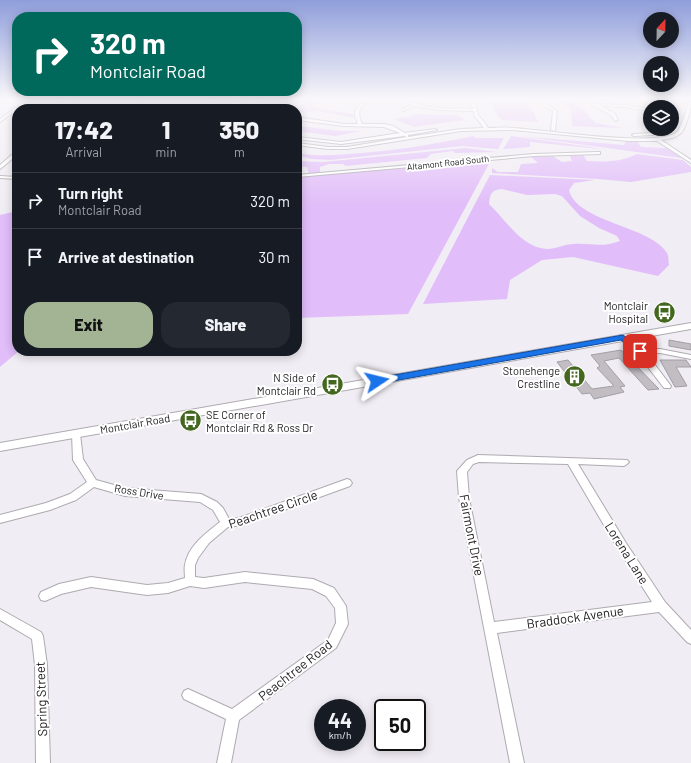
<!DOCTYPE html>
<style>
body{margin:0;font-family:Barlow,sans-serif;background:#242831;color:#f1f3f6;height:100vh;display:flex;flex-direction:column;font-size:15px;white-space:nowrap}
*{box-sizing:border-box;margin:0}
p{font-size:13px;color:#9ea1a6}
.icon{flex:none;width:22px;height:22px;fill:none;stroke:currentColor;stroke-width:2;stroke-linecap:round;stroke-linejoin:round}
.map{position:relative;flex:1;overflow:hidden}
.sheet{position:absolute;left:12px;top:104px;width:290px;height:252px;display:flex;flex-direction:column;background:#171b24;border-radius:16px;box-shadow:0 2px 10px #0003}
.sheet>*{flex:none}
.guide{position:absolute;left:12px;top:12px;width:290px;height:84px;border-radius:16px;box-shadow:0 2px 10px #0003;background:#00695c;color:#fff;overflow:hidden}
.needle{width:26px;rotate:22deg}
.fabs{position:absolute;left:643px;top:12px;display:grid;gap:8px}
.fabs a{display:grid;place-items:center;width:36px;height:36px;border-radius:50%;background:#171b24;box-shadow:0 2px 10px #0003;font-size:20px}
.speed{position:absolute;left:314px;top:699px;display:flex;gap:8px;font-size:20px;font-weight:700;text-align:center}
.speed>*{display:grid;place-content:center;width:52px;height:52px;border-radius:50%;background:#171b24;box-shadow:0 2px 10px #0003;line-height:1}
.speed small{font-size:10px;font-weight:400}
.speed .limit{border:2px solid #111;border-radius:6px;background:#fff;color:#111}
.pin{position:absolute;display:grid;place-items:center;width:34px;height:34px;color:#fff;margin:-17px;border-radius:8px;box-shadow:0 2px 6px #0006}
.me{position:absolute;width:44px;margin:-22px;rotate:80deg;stroke-linejoin:round;filter:drop-shadow(0 0 3px #0008)}
.turn{display:flex;align-items:center;gap:14px;height:84px;padding:0 12px;font-size:18px}
.turn .icon{width:52px;height:52px;stroke-width:2.5}
.turn b{display:block;font-size:28px;line-height:34px}
.eta{display:flex;justify-content:space-evenly;align-items:center;height:68px;text-align:center}
.eta b{font-size:24px;font-weight:800;line-height:28px}
.action{display:flex;gap:8px;margin-top:auto;padding:8px 12px}
.action a{flex:1;height:46px;border-radius:16px;background:#a3b495;color:#111;font-size:16px;font-weight:800;line-height:46px;text-align:center}
.action a+a{background:#242831;color:#f1f3f6}
ul{padding:0;list-style:none}
li{display:flex;align-items:center;gap:12px;height:56px;padding:0 12px;border-top:1px solid #363941}
li div{flex:1}
li b{display:block;font-size:15px}
li em{font-style:normal}
.map>svg:first-child{display:block}
.green{fill:#e1bdf9;fill-rule:evenodd}
.building{fill:#c1bdc3;stroke:#a29ea5}
.lines{fill:none;stroke-linecap:round;stroke-linejoin:round}
.minor-casing{stroke:#aeaab0;stroke-width:2}
.major-casing{stroke:#aeaab0;stroke-width:2}
.minor{fill:#fff;fill-rule:evenodd}
.major{fill:#fff;fill-rule:evenodd}
.route{fill:#1a73e8;stroke:#114b97}
.labels{text-anchor:middle;stroke-width:4;stroke-linejoin:round;paint-order:stroke}
.far-street-label{font-size:9px;fill:#222023;stroke:#fff}
.poi-label{font-size:11px;fill:#222023;stroke:#fff;text-anchor:end}
.street-label{font-size:11px;fill:#222023;stroke:#fff}
.near-street-label{font-size:13px;fill:#222023;stroke:#fff}
</style>
<div class="map">
<svg width="691" height="763" viewBox="0 0 691 763">
<rect width="100%" height="100%" fill="#f1edf4"/>
<path class="green" d="M270,99H323L312,107L353,114L354,118L318,111L297,113V109C282,109 271,104 257,102L259,100L267,101Z
M489,99H518L532,109L538,122L502,120L497,115Z
M554,99H567L585,110L590,118L596,123L623,128L572,126L571,109Z
M415,114L458,115L464,120L414,127L394,119L413,116Z
M299,126L341,131H361L335,136L304,132L300,130Z
M473,136L476,138H504L498,149L462,146L330,160L311,159L297,155V153C318,157 339,155 361,153C399,150 436,144 473,136Z
M511,136L591,147L601,149L530,142V147L503,149Z
M519,136L624,145L626,141L638,142L641,147L667,148L681,158Z
M466,148L496,152L455,153L453,151L431,154L427,158L345,166L344,164H329L320,167V173L309,174L307,167H297V161L323,162Z
M637,154L683,160L691,167V172L631,182L598,179L492,173V168L498,172H518L521,164L538,163L531,157L553,156L562,162L572,161L570,156L583,155L587,161C605,162 621,162 637,154Z
M491,160L408,314L297,318V177Z
M490,175L595,180L574,183L569,190C576,222 651,226 667,253C669,256 668,261 669,265L658,276L573,257L542,260L510,280L507,299L423,304ZM502,189L527,195L555,194L562,196L580,216L599,228L617,236L620,241C602,248 592,243 574,244C565,244 556,249 547,249C522,248 506,220 489,204C490,194 491,190 502,189Z
M17,211V351H19L0,367V215Z"/>
<path class="building" d="M669,340L691,344V350L669,346Z
M621,350L659,389L648,390L619,358L604,361L625,386L620,387L624,392L594,399L590,393L582,394L557,362L568,360L592,389L614,386L597,368L600,366L591,355Z
M660,360H686L691,367H676L687,386L675,387Z"/>
<g class="lines">
<defs>
<path id="minor" d="M27,99H32L0,122V119Z
M46,99L72,101L86,99L73,103L67,109H63L69,103Z
M142,99H146L135,109H131Z
M365,99H370C360,108 356,110 362,124H384L393,126L405,133L435,129L437,130L408,135V137L461,129L484,128L474,115V111L438,110L415,106L403,111L402,109L412,105L403,99C410,99 419,106 428,107C443,109 458,108 473,109L469,99H473C477,106 476,110 478,115C480,118 486,123 488,128C497,128 505,127 513,128C540,129 663,149 678,131C681,127 687,109 689,103L691,102C691,109 686,127 682,132C677,138 668,139 661,140L691,160V163L657,141H629L513,130L461,131L347,149H328L297,145V143L328,147H347L407,137L404,136L341,144L297,139V137L341,142L400,133L384,127L344,126L297,120V118H303L344,124H358L355,116V110Z
M533,99H538L557,111L555,131L551,130L553,111Z
M582,99H587L596,104L624,105L650,109V111L624,107L601,106L615,114L618,120L616,121L614,120L612,116Z
M685,99L691,100L679,103L672,112V108L677,101Z
M204,100L237,102L266,109C242,109 215,95 192,106L193,109H189V105L194,102Z
M660,129H666L652,135L634,136L632,135L634,134L651,133Z
M15,152H17V155L0,169V165Z
M598,152H600V154L534,156L297,177V175L534,154Z
M0,176L17,177V179L0,178Z
M620,335H626L642,349H660L691,355V359L660,353H646L671,386L670,388H664L637,353L620,339L619,337Z
M76,431L79,432L80,434L83,459L96,480L125,488L201,494L217,502L223,508L229,519L239,518L347,479L350,480L352,483L350,486L243,525L228,527L209,543L198,558L195,565V577L204,578L245,572L313,579L334,588L346,606L348,624L336,648L239,720L231,763H217L226,719L184,699L182,695L184,691L188,689L232,709L328,640L336,623L335,608L326,596L312,589L245,582L204,588L190,586L168,593L147,595L91,587L61,594L45,601L41,600L39,596L41,592L59,584L91,577L147,585L168,583L185,578C185,574 184,569 185,565C188,546 206,533 220,522L213,510L200,502L125,496L94,487L76,500L50,510L0,523V515L46,503L70,494L87,482L73,460L72,434L73,432Z
M478,455L627,460L629,462L627,464L624,466L578,464L626,543L665,602L691,630V644L687,642L659,612L497,633L524,763H510L459,498L457,471L467,460ZM479,462L568,464L618,549L652,602L494,622L469,498L467,472L473,464Z
M0,609L41,632L43,636L47,665L50,763H36L35,665L32,639L0,620Z"/>
<path id="major" d="M691,323V329L0,451V443Z"/>
</defs>
<use href="#minor" class="minor-casing"/>
<use href="#major" class="major-casing"/>
<use href="#minor" class="minor"/>
<use href="#major" class="major"/>
</g>
<linearGradient id="sky" x2="0" y2="1"><stop stop-color="#8f9edb"/><stop offset="0.48" stop-color="#f9f7fa"/><stop offset="1" stop-color="#f9f7fa" stop-opacity="0"/></linearGradient>
<rect width="691" height="206" fill="url(#sky)"/>
<path class="route" d="M623,335L643,349V353H637L621,340L377,384L372,381L377,378Z"/>
<defs>
<symbol id="bus-disc" viewBox="-11 -11 22 22"><circle r="9.5" fill="#44671f" stroke="#fff"/><path d="M-5-6H5V4H4V6H2V4H-2V6H-4V4H-5ZM-3.5-4V0h7V-4ZM-3.5 1.2v1.5H-2V1.2ZM2 1.2v1.5H3.5V1.2Z" fill="#fff"/></symbol>
<symbol id="building-disc" viewBox="-11 -11 22 22"><circle r="9.5" fill="#44671f" stroke="#fff"/><path d="M-4-6H4V6H1V3H-1V6H-4ZM-2.5-4.3h1.7v1.8h-1.7ZM.8-4.3h1.7v1.8H.8ZM-2.5-1h1.7V.8h-1.7ZM.8-1h1.7V.8H.8Z" fill="#fff"/></symbol>
</defs>
<g fill-rule="evenodd">
<use href="#bus-disc" x="652" y="300" width="25" height="25"/>
<use href="#building-disc" x="562" y="364" width="25" height="25"/>
<use href="#bus-disc" x="320" y="372" width="25" height="25"/>
<use href="#bus-disc" x="178" y="408" width="25" height="25"/>
</g>
<g class="labels">
<g class="far-street-label">
<text transform="translate(448 163) rotate(-6)" y="3">Altamont Road South</text>
</g>
<g class="poi-label">
<text x="648" y="310">Montclair<tspan x="648" dy="13">Hospital</tspan></text>
<text x="560" y="375">Stonehenge<tspan x="560" dy="13">Crestline</tspan></text>
<text x="316" y="382">N Side of<tspan x="316" dy="13">Montclair Rd</tspan></text>
<text x="206" y="419" text-anchor="start">SE Corner of<tspan x="206" dy="13">Montclair Rd &amp; Ross Dr</tspan></text>
</g>
<g class="street-label">
<text transform="translate(135 424) rotate(-10)" y="4">Montclair Road</text>
<text transform="translate(139 492) rotate(9)" y="4">Ross Drive</text>
</g>
<g class="near-street-label">
<text transform="translate(273 509) rotate(-19)" y="5">Peachtree Circle</text>
<text transform="translate(472 535) rotate(79)" y="5">Fairmont Drive</text>
<text transform="translate(627 553) rotate(58)" y="5">Lorena Lane</text>
<text transform="translate(575 617) rotate(-8)" y="5">Braddock Avenue</text>
<text transform="translate(295 670) rotate(-38)" y="5">Peachtree Road</text>
<text transform="translate(41 699) rotate(-92)" y="5">Spring Street</text>
</g>
</g>
</svg>
<div class="fabs">
<a><svg class="needle" viewBox="-14 -14 28 28"><path d="M0-13l5 13h-10z" fill="#e53935"/><path d="M0 13l5-13h-10z" fill="#9ea1a6"/></svg></a>
<a><svg class="icon" aria-label="sound" viewBox="0 0 24 24"><path d="M4 9h4l5-4v14l-5-4H4zM17 9q2 3 0 6"/></svg></a>
<a><svg class="icon" aria-label="layers" viewBox="0 0 24 24"><path d="M12 4l9 5-9 5-9-5zM3 14l9 5 9-5"/></svg></a>
</div>
<div class="speed"><div>44<small>km/h</small></div><div class="limit">50</div></div>
<div class="pin" style="left:640px;top:351px;background:#d93025"><svg class="icon" aria-label="arrive" viewBox="0 0 24 24"><path d="M6 21V4h12l-3 4 3 4H6"/></svg></div>
<svg class="me" style="left:377px;top:381px" viewBox="-20 -20 40 40"><path d="M0-17L14 15 0 8-14 15z" fill="#1a73e8" stroke="#fff" stroke-width="4"/></svg>
<div class="guide">
<div class="turn"><svg class="icon" aria-label="right" viewBox="0 0 24 24"><path d="M7 20v-9h11M14 6l5 5-5 5"/></svg><div><b>320 m</b>Montclair Road</div></div>
</div>
<section class="sheet">
<div class="eta">
<div><b>17:42</b><p>Arrival</p></div>
<div><b>1</b><p>min</p></div>
<div><b>350</b><p>m</p></div>
</div>
<ul>
<li><svg class="icon" aria-label="right" viewBox="0 0 24 24"><path d="M7 20v-9h11M14 6l5 5-5 5"/></svg><div><b>Turn right</b><p>Montclair Road</p></div><em>320 m</em></li>
<li><svg class="icon" aria-label="arrive" viewBox="0 0 24 24"><path d="M6 21V4h12l-3 4 3 4H6"/></svg><div><b>Arrive at destination</b></div><em>30 m</em></li>
</ul>
<div class="action"><a>Exit</a><a>Share</a></div>
</section>
</div>
